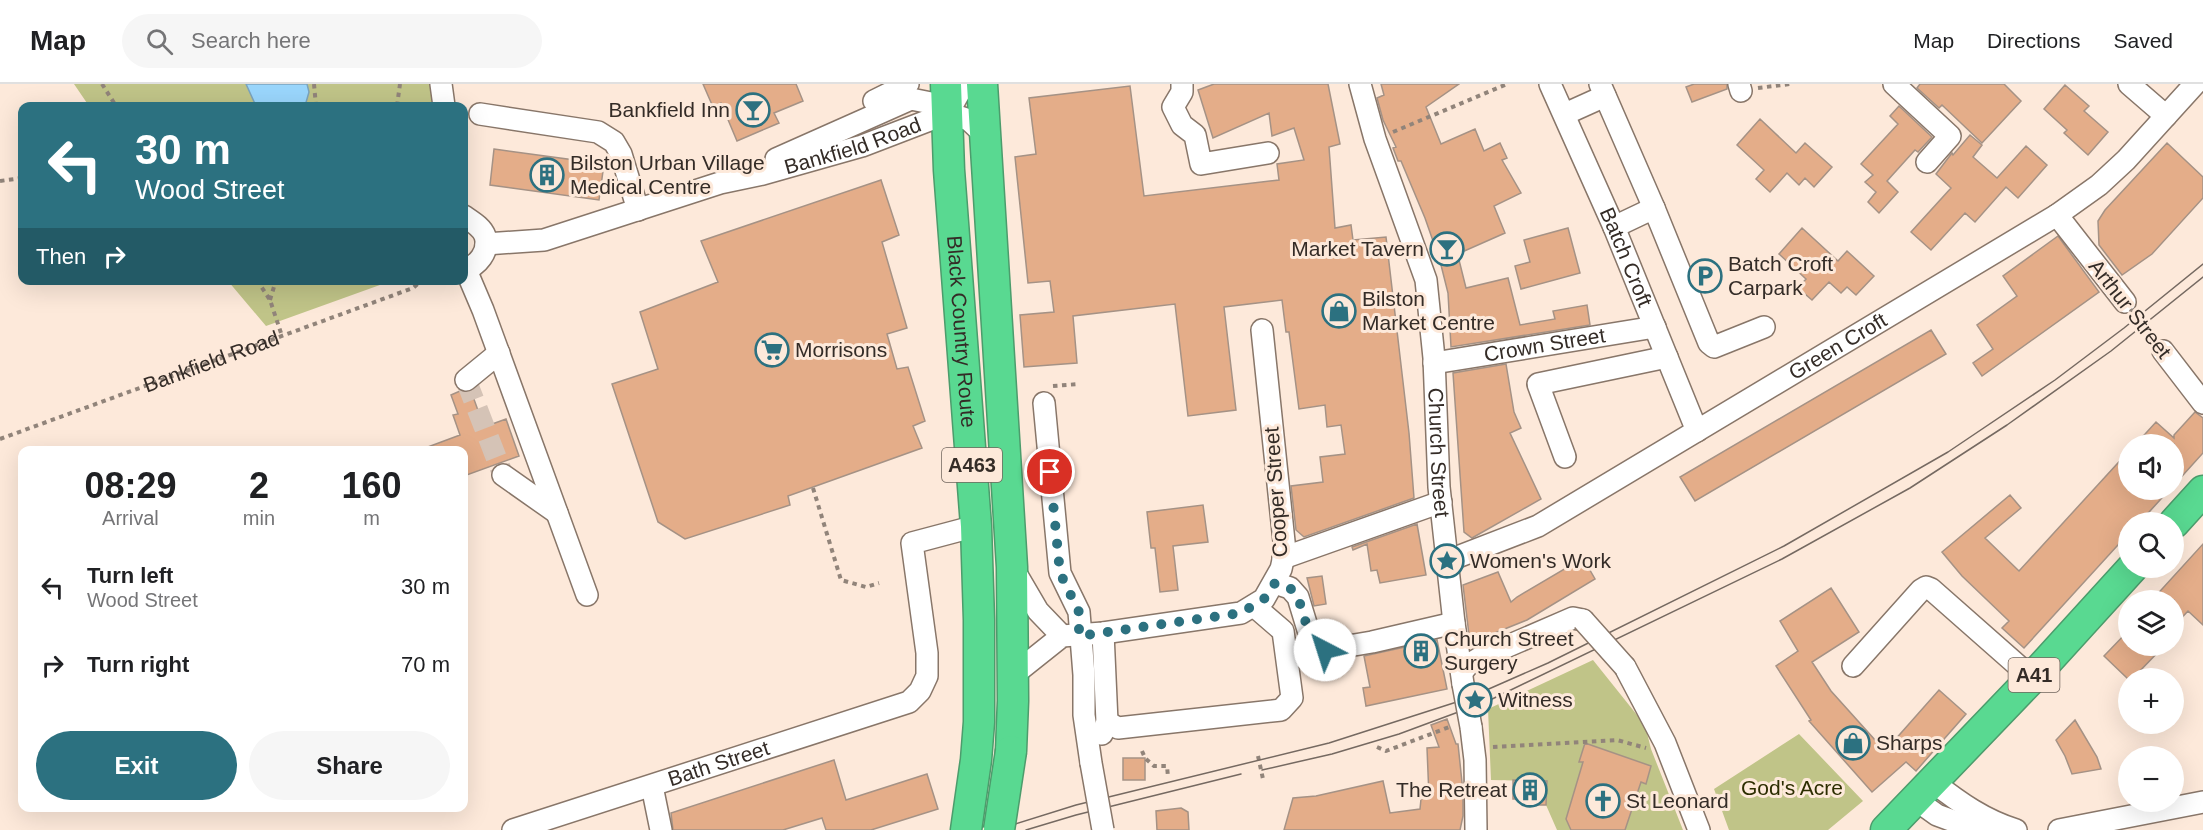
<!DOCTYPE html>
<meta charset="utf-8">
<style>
body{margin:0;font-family:Arial,sans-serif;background:#f6f6f6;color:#202124;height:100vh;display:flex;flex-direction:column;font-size:22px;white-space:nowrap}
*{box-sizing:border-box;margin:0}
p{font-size:20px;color:#757577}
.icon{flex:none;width:33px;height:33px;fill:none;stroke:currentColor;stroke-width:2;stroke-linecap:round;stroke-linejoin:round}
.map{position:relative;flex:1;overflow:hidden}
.sheet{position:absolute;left:18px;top:362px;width:450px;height:366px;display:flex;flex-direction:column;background:#fff;border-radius:12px;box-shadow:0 6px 24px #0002}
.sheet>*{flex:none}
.hud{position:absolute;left:18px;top:18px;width:450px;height:183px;border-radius:12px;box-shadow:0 6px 24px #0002;background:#2c7180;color:#fff;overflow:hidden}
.fabs{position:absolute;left:2118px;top:350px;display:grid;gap:12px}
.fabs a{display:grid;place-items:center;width:66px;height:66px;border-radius:50%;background:#fff;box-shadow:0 6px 24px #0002;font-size:30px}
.pin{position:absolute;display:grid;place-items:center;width:51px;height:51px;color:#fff;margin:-26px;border:3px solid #fff;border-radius:50%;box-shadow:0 2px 6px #0007}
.me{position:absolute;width:66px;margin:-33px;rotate:320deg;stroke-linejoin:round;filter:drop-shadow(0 0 4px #0008)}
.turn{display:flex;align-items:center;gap:21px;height:126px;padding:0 18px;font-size:27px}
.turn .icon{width:78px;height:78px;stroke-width:2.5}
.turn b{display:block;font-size:42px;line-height:51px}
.then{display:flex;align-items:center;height:57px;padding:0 18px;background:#0003;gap:12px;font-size:22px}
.eta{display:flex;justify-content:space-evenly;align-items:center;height:102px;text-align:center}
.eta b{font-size:36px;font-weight:700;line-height:42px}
.cta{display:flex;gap:12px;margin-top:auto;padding:12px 18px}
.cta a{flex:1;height:69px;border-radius:36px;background:#2c7180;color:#fff;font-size:24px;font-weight:700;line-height:69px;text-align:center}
.cta a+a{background:#f6f6f6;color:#202124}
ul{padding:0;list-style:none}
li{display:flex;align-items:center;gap:18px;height:78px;padding:0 18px}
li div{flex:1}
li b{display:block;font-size:22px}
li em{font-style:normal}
header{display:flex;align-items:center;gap:36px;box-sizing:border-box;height:84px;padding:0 30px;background:#fff;border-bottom:2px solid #e0e0e0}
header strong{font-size:28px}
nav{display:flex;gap:33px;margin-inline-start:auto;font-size:21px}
.search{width:420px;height:54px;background:#f6f6f6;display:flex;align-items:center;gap:15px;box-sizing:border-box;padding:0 21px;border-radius:33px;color:#757577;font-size:22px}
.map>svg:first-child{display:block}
.green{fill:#c0c488}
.water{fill:#9ad6fc;stroke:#7ba3bc;stroke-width:1.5}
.building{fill:#e4ad89;stroke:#a59285;stroke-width:1.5}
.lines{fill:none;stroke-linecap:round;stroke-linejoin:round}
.minor-tunnel{stroke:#d5c3b6;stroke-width:21;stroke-dasharray:21 10;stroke-linecap:butt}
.minor-casing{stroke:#887669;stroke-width:24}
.highway-casing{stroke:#4c9c6c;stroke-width:33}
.path{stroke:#91847a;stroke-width:4;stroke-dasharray:4.5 4.5;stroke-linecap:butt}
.minor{stroke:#fff;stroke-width:21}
.highway{stroke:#59d991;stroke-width:30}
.tram{stroke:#756961;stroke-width:1.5}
.minor-bridge-casing{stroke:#887669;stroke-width:24;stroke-linecap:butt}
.highway-bridge-casing{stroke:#4c9c6c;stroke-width:33;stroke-linecap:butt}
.path-bridge{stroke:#91847a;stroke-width:4;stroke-dasharray:4.5 4.5;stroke-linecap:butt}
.minor-bridge{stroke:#fff;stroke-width:21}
.highway-bridge{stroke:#59d991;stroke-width:30}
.route{stroke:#2c7180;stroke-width:10;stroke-dasharray:0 18}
.labels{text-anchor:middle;stroke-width:6;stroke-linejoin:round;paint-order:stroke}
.shield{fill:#fde9da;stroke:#70655d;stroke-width:1.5}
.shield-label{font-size:20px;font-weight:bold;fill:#342c27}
.poi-label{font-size:21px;fill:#342c27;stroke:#fde9da;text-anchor:start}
.street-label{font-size:21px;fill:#342c27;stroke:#fde9da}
.park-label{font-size:21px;fill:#2c2d00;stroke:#fde9da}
</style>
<header>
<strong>Map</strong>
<div class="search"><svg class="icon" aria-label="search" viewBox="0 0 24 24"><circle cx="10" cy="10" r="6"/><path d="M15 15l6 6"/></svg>Search here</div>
<nav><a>Map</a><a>Directions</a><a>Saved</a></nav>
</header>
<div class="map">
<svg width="2203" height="746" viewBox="0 0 2203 746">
<rect width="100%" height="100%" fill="#fde9da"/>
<path class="green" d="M74,0H432L434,22H89Z
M228,197H391L266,242Z
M1593,576L1645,641L1651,665L1683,746H1557L1546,721V697L1491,696L1488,625Z
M1799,650L1863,717L1828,746H1729L1714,705Z"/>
<path class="water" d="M246,0H307L309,8L305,22H256Z"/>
<path class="building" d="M703,0H796L803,17L774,29L779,39L737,57L721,19L713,23Z
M1214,0H1328L1340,60L1329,63L1335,144L1351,141L1353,156L1386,153L1409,349L1414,414L1304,453L1296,446L1291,402L1323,398L1320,373L1345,370L1341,341L1327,343L1325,321L1299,325L1289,248H1286L1282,216L1224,223L1236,326L1188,332L1175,220L1073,232L1077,279L1024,283L1020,231L1054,228L1050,197L1028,199L1015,73L1036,70L1029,14L1130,2L1144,112L1279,96L1277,80L1304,76L1294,44L1272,52L1269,29L1213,54L1198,6Z
M1381,0H1459L1426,23L1441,60L1475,45L1484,67L1500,59L1507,74L1502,76L1521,109L1494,122L1505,149L1462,168V170L1458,172L1466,204L1508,194L1520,241L1555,235L1553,227L1587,221L1590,241L1451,263L1448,209L1440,177L1425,134L1401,77H1398L1393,64L1396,63L1383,36L1377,14L1384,11Z
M1694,0H1727V5L1692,18L1686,3Z
M1920,0H2004L2021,17L1982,59L1942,21L1939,24L1917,4Z
M2065,1L2089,22L2084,27L2108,48L2088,71L2064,49L2067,46L2044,25Z
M1899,22L1932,53L1918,68L1915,66L1887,97L1898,108L1879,129L1868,118L1876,108L1865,98L1873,91L1861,80L1898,40L1890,32Z
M1760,35L1796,69L1805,59L1832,83L1814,103L1805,94L1799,101L1787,89L1770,108L1756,95L1764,86L1737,61Z
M1970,51L1982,61L1973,73L1997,94L2026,62L2047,81L2018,114L2006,103L1975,138L1965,129L1931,166L1911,148L1951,104L1936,90L1952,69L1953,71Z
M2167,59L2203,93V114L2152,170L2122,191L2099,161L2098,137L2105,126Z
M494,65L604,80L599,116L490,101Z
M881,96L899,151L882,158L907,244L887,250L897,285L908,283L925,337L913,342L922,364L788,412L790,421L685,455L658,438L612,300L658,285L640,228L718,198L701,157Z
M1568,144L1580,189L1521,205L1515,182L1530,178L1524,156Z
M1802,144L1838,177L1847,167L1874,192L1856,211L1847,203L1841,209L1829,198L1812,216L1798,204L1806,195L1779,170Z
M2058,152L2099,208L1982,292L1973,279L1993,265L1977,241L2017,212L2003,192Z
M1931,246L1946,270L1695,417L1680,393Z
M1506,280L1514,328L1521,344L1510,349L1541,415L1472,454L1464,448L1453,289Z
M460,307H471L484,343L506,335L519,372L464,392V366H425V364L460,351L453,331L458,330L451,311Z
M2195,328L2203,334V369L2174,401V360H2136L2156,338L2174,354V351Z
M2128,368V405H2170L2140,438H2128V450L2024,564L2002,544L2009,537L1962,492L1942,468L2010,411L2021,424L1985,454L2019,487Z
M1203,421L1208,458L1173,462L1178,506L1160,508L1155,464H1151L1147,428Z
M1417,440L1426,491L1380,499L1377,486L1371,487L1367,460L1353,466L1352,463Z
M2203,460V541L2188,527L2174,542V516H2152Z
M1583,474L1595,495L1527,536L1470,559L1463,501L1498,488L1511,518L1517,513Z
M1322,492L1326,520L1314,522L1307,494Z
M1831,504L1859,548L1812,578L1831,607L1885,667L1939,606L1966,630L1916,687L1906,678L1872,708L1809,637L1811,636L1776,582L1798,567L1780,537Z
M2128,547V561H2165L2133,594L2128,595L2104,572Z
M1437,556L1447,605L1366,622L1363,604L1370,603L1364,572Z
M1447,635L1456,660H1458L1463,708V732L1460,746H1284L1293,714L1316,712L1383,697L1390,729L1420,725L1421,715L1429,713L1427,664L1439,663L1431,641Z
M2075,636L2097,673L2101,685L2072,690L2065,672L2056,656Z
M1585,659L1651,682L1646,700L1641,698L1625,746H1571L1566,735L1583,678H1579Z
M1123,674H1145V696H1123Z
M834,676L846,716L927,690L938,725L871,746H826L822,734L783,746H673L671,729Z
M1513,696L1547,697L1546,721H1526L1527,715H1513Z
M1181,724L1188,728L1189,746H1157L1156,727Z"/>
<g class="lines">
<path class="minor-tunnel" d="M466,296L503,391"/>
<defs>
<g id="minor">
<path d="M441,0L444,22"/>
<path d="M1182,0V8L1173,23L1182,41L1195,51L1201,80L1268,69"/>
<path id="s2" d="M1360,0L1375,55L1426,196L1434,274L1439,403L1454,539L1463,600"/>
<path id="s3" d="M1550,0L1614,143L1697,347"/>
<path d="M1600,0L1654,124"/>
<path d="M1739,0L1741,7"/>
<path d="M1894,0L1950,52L1927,78"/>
<path d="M2129,0L2166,32"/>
<path d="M874,17L908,0"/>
<path d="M948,29L964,0"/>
<path d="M480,30L598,48L614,58L621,70L638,126"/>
<path d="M1565,30L1605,12"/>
<path d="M776,75L911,15L936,20L948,29L969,36L987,53"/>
<path d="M2057,131L2125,218"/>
<path d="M464,132C471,137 482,143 485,152C490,168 477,182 464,186"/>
<path d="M1614,143L1654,124L1709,259L1714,263L1764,243"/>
<path id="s4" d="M486,160L544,156L720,99L763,90L862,62L948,29"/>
<path d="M466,186L483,226L587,511"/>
<path d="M2163,267L2203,319"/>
<path id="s5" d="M1434,279L1655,243"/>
<path d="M466,296L499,269"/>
<path d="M1044,319L1060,489L1079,528L1084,591V631L1091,679"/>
<path d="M1565,373L1538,300L1667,273"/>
<path d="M503,391L557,429"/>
<path d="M1283,474L1441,418"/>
<path id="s6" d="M1447,477L1538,442L2057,131L2099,101L2126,76L2195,0"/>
<path d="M1014,486L1038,527L1062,552"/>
<path d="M1275,499L1290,504L1298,513L1312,559L1325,566L1372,558L1454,539"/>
<path d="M1853,582L1921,506L1926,503L1931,505L2032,594"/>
<path d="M1625,583L1665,659L1699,746"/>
<path d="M1462,588L1468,581L1478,575L1573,534L1583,536"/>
<path d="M1013,591L1062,552L1103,549L1241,529L1264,515L1281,485L1285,467L1262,246"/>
<path d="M1107,638L1118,644L1281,626L1292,614L1283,547L1254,522"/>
<path d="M1471,643L1475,676L1476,746"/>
<path d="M1102,650L1107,638L1103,549"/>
<path d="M1933,698C1960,719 1984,736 2016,746"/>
<path d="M652,702L661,746"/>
<path d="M1916,716L1937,731L1978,746"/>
<path id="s7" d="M513,746L909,618L920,607L927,592V569L912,459L976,442"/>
<path d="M2059,746L2203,718"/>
</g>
<g id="highway">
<path id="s8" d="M946,0L949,86L976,442L979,536V638L976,676L966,746"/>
<path d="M982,0L1012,483L1013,617L1011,667"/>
<path d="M2174,439L2203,407"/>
<path d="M1886,746L2032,594L2133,483"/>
</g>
</defs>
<use href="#minor" class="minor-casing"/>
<use href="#highway" class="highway-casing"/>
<g class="path">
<path d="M102,0L116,22"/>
<path d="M314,0L316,22"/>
<path d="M1758,4L1790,0"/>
<path d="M397,22L400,0"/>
<path d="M1393,48L1507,0"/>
<path d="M0,97L22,94"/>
<path d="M257,196L270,216L282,252"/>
<path d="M270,216L276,196"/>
<path d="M1053,302L1079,300"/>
<path id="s1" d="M0,355L413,204L422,196"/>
<path d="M813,404L841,496L866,503L879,499"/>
<path d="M1377,663L1386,667L1452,642"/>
<path d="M1493,663L1617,656L1646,664"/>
<path d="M1142,667L1145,674L1154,682H1167L1168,693"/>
<path d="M1258,672L1263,695"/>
</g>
<use href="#minor" class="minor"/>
<use href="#highway" class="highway"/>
<path class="tram" d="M1262,686L1332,670L1399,650L1488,617L1782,475L1910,404L2007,341L2111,267L2203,193
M996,746L1076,721L1329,659L1466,615L1548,579L1784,462L1948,368L2055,296L2124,244L2203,180
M1026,746L1076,731L1241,690"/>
<defs>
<path id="minor-bridge" d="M1583,536L1625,583
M1463,600L1471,643
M1091,679L1103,746"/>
<path id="highway-bridge" d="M999,746L1011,667"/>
</defs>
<use href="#minor-bridge" class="minor-bridge-casing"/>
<use href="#highway-bridge" class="highway-bridge-casing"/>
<path class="path-bridge" d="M2125,218L2163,267"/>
<use href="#minor-bridge" class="minor-bridge"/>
<use href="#highway-bridge" class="highway-bridge"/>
</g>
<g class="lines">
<path class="route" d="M1050,388L1060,489L1079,528V552L1241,529L1264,515L1275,499L1290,504L1298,513L1312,559L1325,566"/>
</g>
<defs>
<symbol id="bar-ring" viewBox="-11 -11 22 22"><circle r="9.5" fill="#fde9da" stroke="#2c7180" stroke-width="1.5"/><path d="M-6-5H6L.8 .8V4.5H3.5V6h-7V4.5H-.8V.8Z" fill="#2c7180"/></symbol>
<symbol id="building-ring" viewBox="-11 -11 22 22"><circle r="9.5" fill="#fde9da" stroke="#2c7180" stroke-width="1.5"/><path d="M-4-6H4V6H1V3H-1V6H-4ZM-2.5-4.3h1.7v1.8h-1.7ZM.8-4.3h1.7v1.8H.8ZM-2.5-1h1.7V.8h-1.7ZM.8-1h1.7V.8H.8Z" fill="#2c7180"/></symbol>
<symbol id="parking-ring" viewBox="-11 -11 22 22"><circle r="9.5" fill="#fde9da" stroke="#2c7180" stroke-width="1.5"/><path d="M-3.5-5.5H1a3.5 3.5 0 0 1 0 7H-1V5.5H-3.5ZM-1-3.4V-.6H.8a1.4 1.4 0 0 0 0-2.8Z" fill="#2c7180"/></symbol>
<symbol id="shop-ring" viewBox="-11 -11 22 22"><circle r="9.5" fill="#fde9da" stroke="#2c7180" stroke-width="1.5"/><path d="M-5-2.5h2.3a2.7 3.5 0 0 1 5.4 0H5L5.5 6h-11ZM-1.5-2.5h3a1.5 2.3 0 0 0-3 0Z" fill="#2c7180"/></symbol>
<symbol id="supermarket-ring" viewBox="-11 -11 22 22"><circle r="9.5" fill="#fde9da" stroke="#2c7180" stroke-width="1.5"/><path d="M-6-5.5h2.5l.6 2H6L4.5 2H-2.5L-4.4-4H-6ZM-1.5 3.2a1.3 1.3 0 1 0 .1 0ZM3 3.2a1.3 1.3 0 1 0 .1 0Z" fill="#2c7180"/></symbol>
<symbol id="sight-ring" viewBox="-11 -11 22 22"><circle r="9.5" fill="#fde9da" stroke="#2c7180" stroke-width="1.5"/><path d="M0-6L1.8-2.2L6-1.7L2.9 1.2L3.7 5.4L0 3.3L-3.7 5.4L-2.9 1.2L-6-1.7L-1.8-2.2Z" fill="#2c7180"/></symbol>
<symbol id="church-ring" viewBox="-11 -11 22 22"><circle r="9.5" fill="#fde9da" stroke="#2c7180" stroke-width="1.5"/><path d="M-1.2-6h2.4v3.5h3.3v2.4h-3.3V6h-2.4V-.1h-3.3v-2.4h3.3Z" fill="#2c7180"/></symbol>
</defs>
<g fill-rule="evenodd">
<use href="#bar-ring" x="734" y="7" width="38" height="38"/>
<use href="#building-ring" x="528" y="72" width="38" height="38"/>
<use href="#bar-ring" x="1428" y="146" width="38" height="38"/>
<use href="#parking-ring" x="1686" y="173" width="38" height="38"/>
<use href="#shop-ring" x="1320" y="208" width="38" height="38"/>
<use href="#supermarket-ring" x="753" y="247" width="38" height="38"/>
<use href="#sight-ring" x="1428" y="458" width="38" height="38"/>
<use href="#building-ring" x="1402" y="548" width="38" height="38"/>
<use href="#sight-ring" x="1456" y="597" width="38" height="38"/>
<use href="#shop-ring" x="1834" y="640" width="38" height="38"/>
<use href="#building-ring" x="1511" y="687" width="38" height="38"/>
<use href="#church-ring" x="1584" y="698" width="38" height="38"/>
</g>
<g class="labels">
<g class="shield">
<rect x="942" y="364" width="60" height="34" rx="4.5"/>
<rect x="2008.5" y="574" width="51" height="34" rx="4.5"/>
</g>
<g class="shield-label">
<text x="972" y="388">A463</text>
<text x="2034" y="598">A41</text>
</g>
<g class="poi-label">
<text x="730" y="33" text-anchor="end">Bankfield Inn</text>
<text x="570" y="86">Bilston Urban Village<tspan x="570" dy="24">Medical Centre</tspan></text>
<text x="1424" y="172" text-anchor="end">Market Tavern</text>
<text x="1728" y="187">Batch Croft<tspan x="1728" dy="24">Carpark</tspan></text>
<text x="1362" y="222">Bilston<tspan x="1362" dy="24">Market Centre</tspan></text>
<text x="795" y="273">Morrisons</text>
<text x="1470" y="484">Women's Work</text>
<text x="1444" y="562">Church Street<tspan x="1444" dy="24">Surgery</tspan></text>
<text x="1498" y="623">Witness</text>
<text x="1876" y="666">Sharps</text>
<text x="1507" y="713" text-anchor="end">The Retreat</text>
<text x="1626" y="724">St Leonard</text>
</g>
<g class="street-label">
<text dy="7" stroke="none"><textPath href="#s4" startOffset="381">Bankfield Road</textPath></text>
<text dy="7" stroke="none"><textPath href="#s3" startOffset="189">Batch Croft</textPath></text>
<text transform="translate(2130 225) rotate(52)" y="7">Arthur Street</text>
<text dy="7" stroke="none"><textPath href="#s8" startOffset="248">Black Country Route</textPath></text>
<text dy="7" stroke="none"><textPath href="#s5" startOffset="112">Crown Street</textPath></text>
<text dy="7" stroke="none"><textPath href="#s6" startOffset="447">Green Croft</textPath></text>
<text dy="7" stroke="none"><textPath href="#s1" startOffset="225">Bankfield Road</textPath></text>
<text dy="7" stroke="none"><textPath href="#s2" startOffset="380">Church Street</textPath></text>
<text transform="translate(1276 408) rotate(-94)" y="7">Cooper Street</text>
<text dy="7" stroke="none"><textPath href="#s7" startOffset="216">Bath Street</textPath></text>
</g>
<g class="park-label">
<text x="1792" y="711">God's Acre</text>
</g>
</g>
</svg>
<div class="fabs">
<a><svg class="icon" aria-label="sound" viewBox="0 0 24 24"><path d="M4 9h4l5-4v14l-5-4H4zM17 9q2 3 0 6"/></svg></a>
<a><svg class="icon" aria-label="search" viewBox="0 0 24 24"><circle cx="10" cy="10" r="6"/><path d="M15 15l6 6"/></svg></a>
<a><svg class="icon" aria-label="layers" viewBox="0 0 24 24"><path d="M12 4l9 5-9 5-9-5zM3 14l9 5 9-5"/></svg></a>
<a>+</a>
<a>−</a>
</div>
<div class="pin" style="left:1050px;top:388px;background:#d93025"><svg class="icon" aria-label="arrive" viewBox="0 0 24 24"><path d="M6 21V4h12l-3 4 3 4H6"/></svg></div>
<svg class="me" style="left:1325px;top:566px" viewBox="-20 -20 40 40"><circle r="19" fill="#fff"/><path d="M0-13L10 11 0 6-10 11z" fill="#2c7180"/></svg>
<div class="hud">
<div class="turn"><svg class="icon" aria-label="left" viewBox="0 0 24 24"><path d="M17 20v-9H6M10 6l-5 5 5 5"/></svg><div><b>30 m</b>Wood Street</div></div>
<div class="then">Then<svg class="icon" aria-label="right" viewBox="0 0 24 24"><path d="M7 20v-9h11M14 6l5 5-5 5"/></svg></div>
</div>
<section class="sheet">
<div class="eta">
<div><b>08:29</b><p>Arrival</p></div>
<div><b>2</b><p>min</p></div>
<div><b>160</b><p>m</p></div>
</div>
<ul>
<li><svg class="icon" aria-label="left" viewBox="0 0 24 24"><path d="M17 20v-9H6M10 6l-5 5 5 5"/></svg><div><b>Turn left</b><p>Wood Street</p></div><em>30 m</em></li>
<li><svg class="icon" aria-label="right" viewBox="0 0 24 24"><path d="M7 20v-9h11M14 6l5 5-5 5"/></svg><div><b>Turn right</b></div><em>70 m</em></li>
</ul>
<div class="cta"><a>Exit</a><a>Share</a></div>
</section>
</div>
